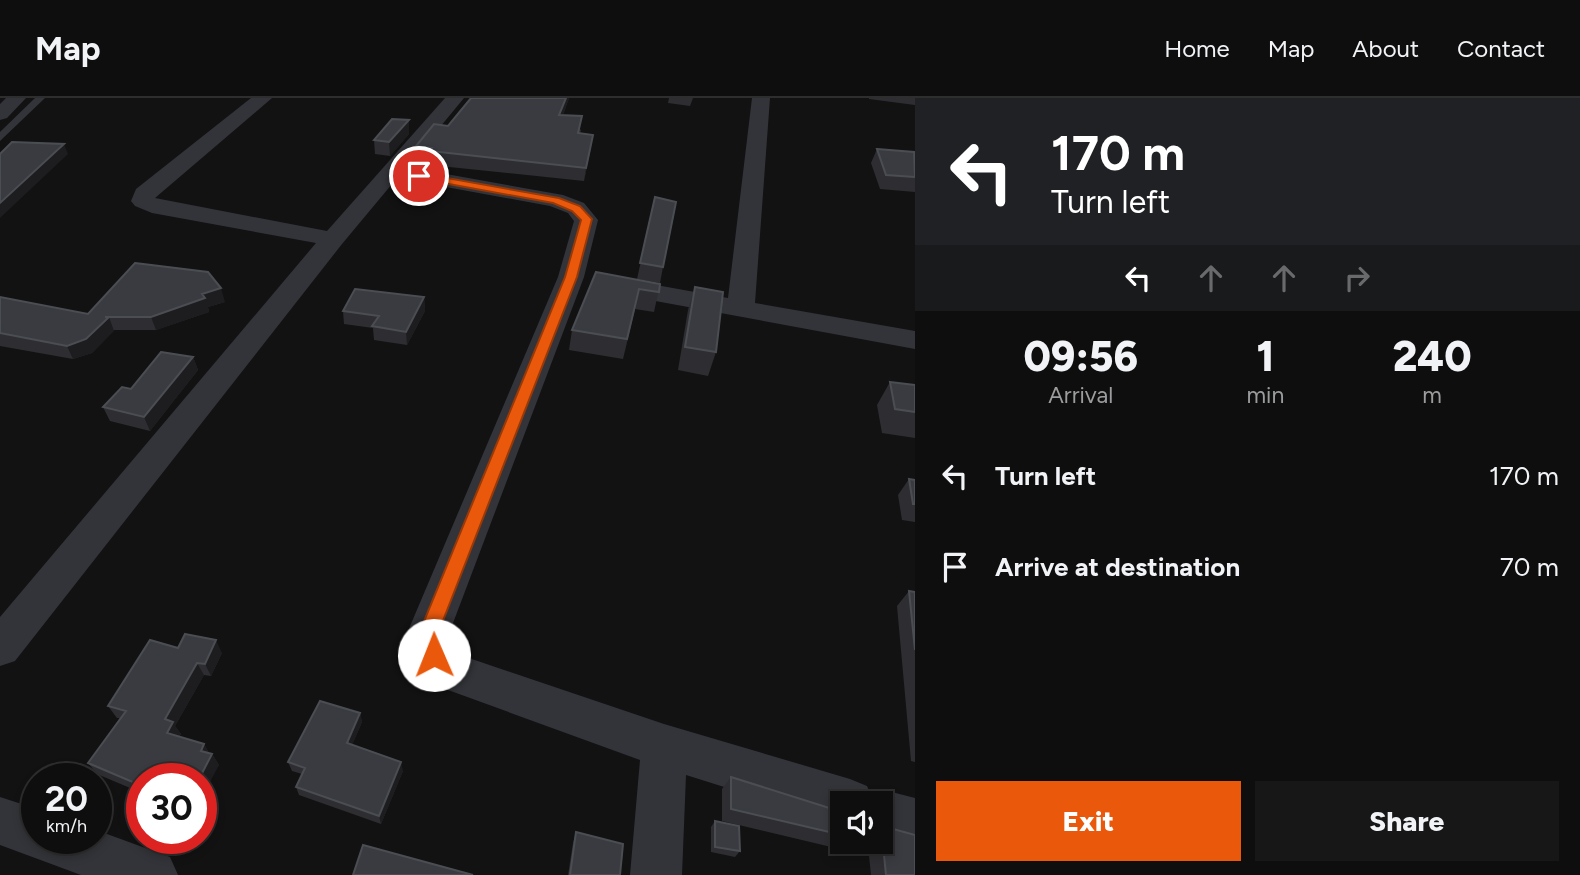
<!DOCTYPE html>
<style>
body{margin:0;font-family:Figtree,sans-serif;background:#171717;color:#f1f3f6;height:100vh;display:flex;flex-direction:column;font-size:26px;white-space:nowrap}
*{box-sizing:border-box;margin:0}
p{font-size:23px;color:#9b9c9e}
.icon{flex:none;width:38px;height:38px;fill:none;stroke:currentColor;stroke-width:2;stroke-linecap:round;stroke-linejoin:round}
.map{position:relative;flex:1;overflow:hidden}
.panel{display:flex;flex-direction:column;background:#0e0e0e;width:665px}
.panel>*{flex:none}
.guide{background:#202124;color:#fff;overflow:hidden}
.tools{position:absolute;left:830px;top:693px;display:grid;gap:14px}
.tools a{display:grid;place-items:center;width:63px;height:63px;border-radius:0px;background:#0e0e0e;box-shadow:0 4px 10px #0003,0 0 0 2px #2e2e2e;font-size:35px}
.speed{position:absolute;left:21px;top:665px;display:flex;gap:14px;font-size:35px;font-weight:700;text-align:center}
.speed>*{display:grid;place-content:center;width:91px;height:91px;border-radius:50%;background:#0e0e0e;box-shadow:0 4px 10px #0003,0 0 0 2px #2e2e2e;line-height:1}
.speed small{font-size:18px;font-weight:400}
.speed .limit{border:10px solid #d22;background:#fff;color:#111}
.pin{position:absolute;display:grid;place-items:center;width:60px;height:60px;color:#fff;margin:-30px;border:4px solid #fff;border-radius:50%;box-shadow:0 2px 7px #0007}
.me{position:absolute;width:77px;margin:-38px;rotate:359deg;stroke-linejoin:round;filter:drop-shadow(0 0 5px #0008)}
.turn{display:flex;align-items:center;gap:24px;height:147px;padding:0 21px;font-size:32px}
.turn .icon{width:91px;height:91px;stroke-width:2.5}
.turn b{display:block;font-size:49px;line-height:60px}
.lanes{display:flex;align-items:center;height:66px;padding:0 21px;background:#0003;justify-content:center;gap:35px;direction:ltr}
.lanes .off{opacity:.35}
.eta{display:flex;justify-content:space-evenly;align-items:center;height:119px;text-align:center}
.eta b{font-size:42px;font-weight:800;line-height:49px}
.primary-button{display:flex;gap:14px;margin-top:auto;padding:14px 21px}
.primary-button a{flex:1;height:80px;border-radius:0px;background:#ea580c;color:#fff;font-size:28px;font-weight:800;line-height:80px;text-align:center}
.primary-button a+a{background:#171717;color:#f1f3f6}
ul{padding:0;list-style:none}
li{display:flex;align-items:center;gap:21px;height:91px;padding:0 21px}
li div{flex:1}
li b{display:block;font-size:26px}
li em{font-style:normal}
header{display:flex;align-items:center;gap:42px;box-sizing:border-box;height:98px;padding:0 35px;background:#0e0e0e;border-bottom:2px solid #2e2e2e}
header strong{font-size:33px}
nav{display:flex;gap:38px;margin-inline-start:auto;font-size:24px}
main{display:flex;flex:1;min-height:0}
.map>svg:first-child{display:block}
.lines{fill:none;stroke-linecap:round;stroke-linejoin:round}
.service{fill:#333439;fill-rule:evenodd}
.minor{fill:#333439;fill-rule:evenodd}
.wall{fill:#2e2e32}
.shaded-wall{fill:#1d1d20}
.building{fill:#3a3b40;stroke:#4a4d52;stroke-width:2}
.route{fill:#ea580c;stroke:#983908;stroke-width:2}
</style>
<header>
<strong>Map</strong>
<nav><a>Home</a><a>Map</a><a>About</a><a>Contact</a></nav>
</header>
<main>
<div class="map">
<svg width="915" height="777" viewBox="0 0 915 777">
<rect width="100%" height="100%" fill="#121213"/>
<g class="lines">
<path class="service" d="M35,0H45L0,43V34Z"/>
<path class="minor" d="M6,0H26L7,20L0,22V6Z
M251,0H272L155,100L327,133L445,0H464L407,69L563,97L584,105L598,122L584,179L450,533L453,547L466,559L664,626L850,681L867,688L870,695L880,691L915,700V750L880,739V705H842V726L686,677L682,777H630L640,662L437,588C417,568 414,560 408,533L558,179L574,123L568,115L550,108L397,80L342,146L15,563L0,568V519L316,145L152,115L135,108L131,103L136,91Z
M752,0H770L755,205L915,233V251L612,195L603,193L599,187L603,181L612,179L728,200Z
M0,699L37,711V740H96V732L170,759L178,777H81L0,747Z"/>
</g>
<path class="wall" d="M471,0H569L563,17L581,32L580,36L591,50L584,83L430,67V63L417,62L416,48L448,28Z
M669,0H693L690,8L668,5Z
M869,0H915V7L869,1Z
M409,22V36L390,58L375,56L374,42Z
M877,51L915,55V94L880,91L871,65Z
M655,99L663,169L660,185L637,181Z
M596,174L660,186L654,214L635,211L623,261L569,252L572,232Z
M695,189L716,254L708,278L678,272L688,212Z
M0,199L88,216L225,204L208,209L209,214L156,232H114L92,255L73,261L0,248Z
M424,199L425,213L407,247L374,242L373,230L344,226L343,213Z
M193,259L198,272L150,333L110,323L103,309L131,291Z
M890,284L915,287V340L882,335L877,307Z
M909,381L915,382V424L902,422L898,397Z
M909,493L915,494V664L911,663L897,508Z
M178,550L222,555L211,578L204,577L175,628L181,636L179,639L204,646L209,655L212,656L219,667L201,681H142V695L97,676L88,665L120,620H117L108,608Z
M360,615L362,624L352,647L403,673L381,726L299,697L296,689L302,676L292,673L288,664Z
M731,679L842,714V744H880L893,731L915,777H871L869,758L722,723V691Z
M715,723L740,753L735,759L711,754V729Z
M576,734L620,777H568L573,745Z"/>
<path class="shaded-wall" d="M566,0H569L558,30L559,17Z
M409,22V36L390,58L389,44Z
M593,37L591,50L584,83L586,70Z
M64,46L68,56L0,120V105Z
M221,190L225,204L208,209L209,214L156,232L151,219L202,196Z
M424,199L425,213L407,247L406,234Z
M109,219L114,233L92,255L73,261L67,248Z
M193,259L198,272L150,333L144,319Z
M216,542L222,555L211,578L205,566Z
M197,565L204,577L175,628L181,636L174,646L167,635L165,621Z
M360,615L362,624L349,654L347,645Z
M204,646L210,657L201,653Z
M212,656L219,667L201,701V681H199Z
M401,664L403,673L381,726L379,718Z"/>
<path class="building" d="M471,0H566L559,17L582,18L578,35L593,37L586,70L430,53L432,50L416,48L434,26L448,28Z
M392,21L409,22L389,44L374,42Z
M12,44L64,46L0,105V56Z
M877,51L914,54L915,79L886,77Z
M655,99L676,104L663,169L640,165Z
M135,165L208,174L221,190L202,196L205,200L151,219H105H109L86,241L67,248L0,235V199L88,216Z
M596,174L660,186L659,194L639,191L627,241L572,232Z
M695,189L723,194L716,254L685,249Z
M355,191L424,199L406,234L372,228L379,218L343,213Z
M161,254L193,259L144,319L103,309L122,289L131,291Z
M890,284L915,287V314L895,311Z
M909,381L915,382V406H913Z
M909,493L915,494V552Z
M185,536L216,542L205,566L197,565L165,621L173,624L167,635L204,646L201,653L212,656L199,681H142V688L88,665L126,613L108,608L150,542L178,550Z
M320,603L360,615L347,645L401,664L379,718L296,689L305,670L288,664Z
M731,679L842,714V737L731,711Z
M880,714L891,717L893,731L915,737V777H886L883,747L869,744H880Z
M715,723L739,728L740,753L715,749Z
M576,734L623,746L620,777H570Z
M363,747L473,777H353Z"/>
<path class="route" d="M419,75L559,100L580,108L592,121L577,179L439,533L444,557L441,563L434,565L427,563L420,533L565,179L581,122L572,113L553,105L416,80L414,78Z"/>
</svg>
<div class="tools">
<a><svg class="icon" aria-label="sound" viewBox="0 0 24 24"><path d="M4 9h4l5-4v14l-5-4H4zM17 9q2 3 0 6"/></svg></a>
</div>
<div class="speed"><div>20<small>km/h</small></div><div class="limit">30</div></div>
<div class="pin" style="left:419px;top:78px;background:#d93025"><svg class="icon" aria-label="arrive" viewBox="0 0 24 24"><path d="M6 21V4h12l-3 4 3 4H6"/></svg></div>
<svg class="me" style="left:434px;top:557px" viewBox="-20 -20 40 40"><circle r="19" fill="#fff"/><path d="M0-13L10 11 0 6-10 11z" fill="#ea580c"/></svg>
</div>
<section class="panel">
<div class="guide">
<div class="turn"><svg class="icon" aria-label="left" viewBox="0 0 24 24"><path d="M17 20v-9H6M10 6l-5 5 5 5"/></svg><div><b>170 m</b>Turn left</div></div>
<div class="lanes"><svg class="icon" aria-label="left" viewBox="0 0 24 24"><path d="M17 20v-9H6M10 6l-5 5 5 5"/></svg><svg class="icon off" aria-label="ahead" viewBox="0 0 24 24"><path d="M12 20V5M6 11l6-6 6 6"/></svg><svg class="icon off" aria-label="ahead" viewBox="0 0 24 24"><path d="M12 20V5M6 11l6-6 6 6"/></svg><svg class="icon off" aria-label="right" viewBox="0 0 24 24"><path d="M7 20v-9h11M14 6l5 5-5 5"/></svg></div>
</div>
<div class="eta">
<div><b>09:56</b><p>Arrival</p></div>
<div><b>1</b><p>min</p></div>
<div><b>240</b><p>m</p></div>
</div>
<ul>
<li><svg class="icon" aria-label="left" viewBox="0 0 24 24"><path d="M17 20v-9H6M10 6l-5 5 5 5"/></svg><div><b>Turn left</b></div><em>170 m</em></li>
<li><svg class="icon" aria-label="arrive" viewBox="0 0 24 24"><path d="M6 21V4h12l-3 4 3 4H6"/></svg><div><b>Arrive at destination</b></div><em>70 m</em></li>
</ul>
<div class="primary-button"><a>Exit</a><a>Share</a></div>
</section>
</main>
